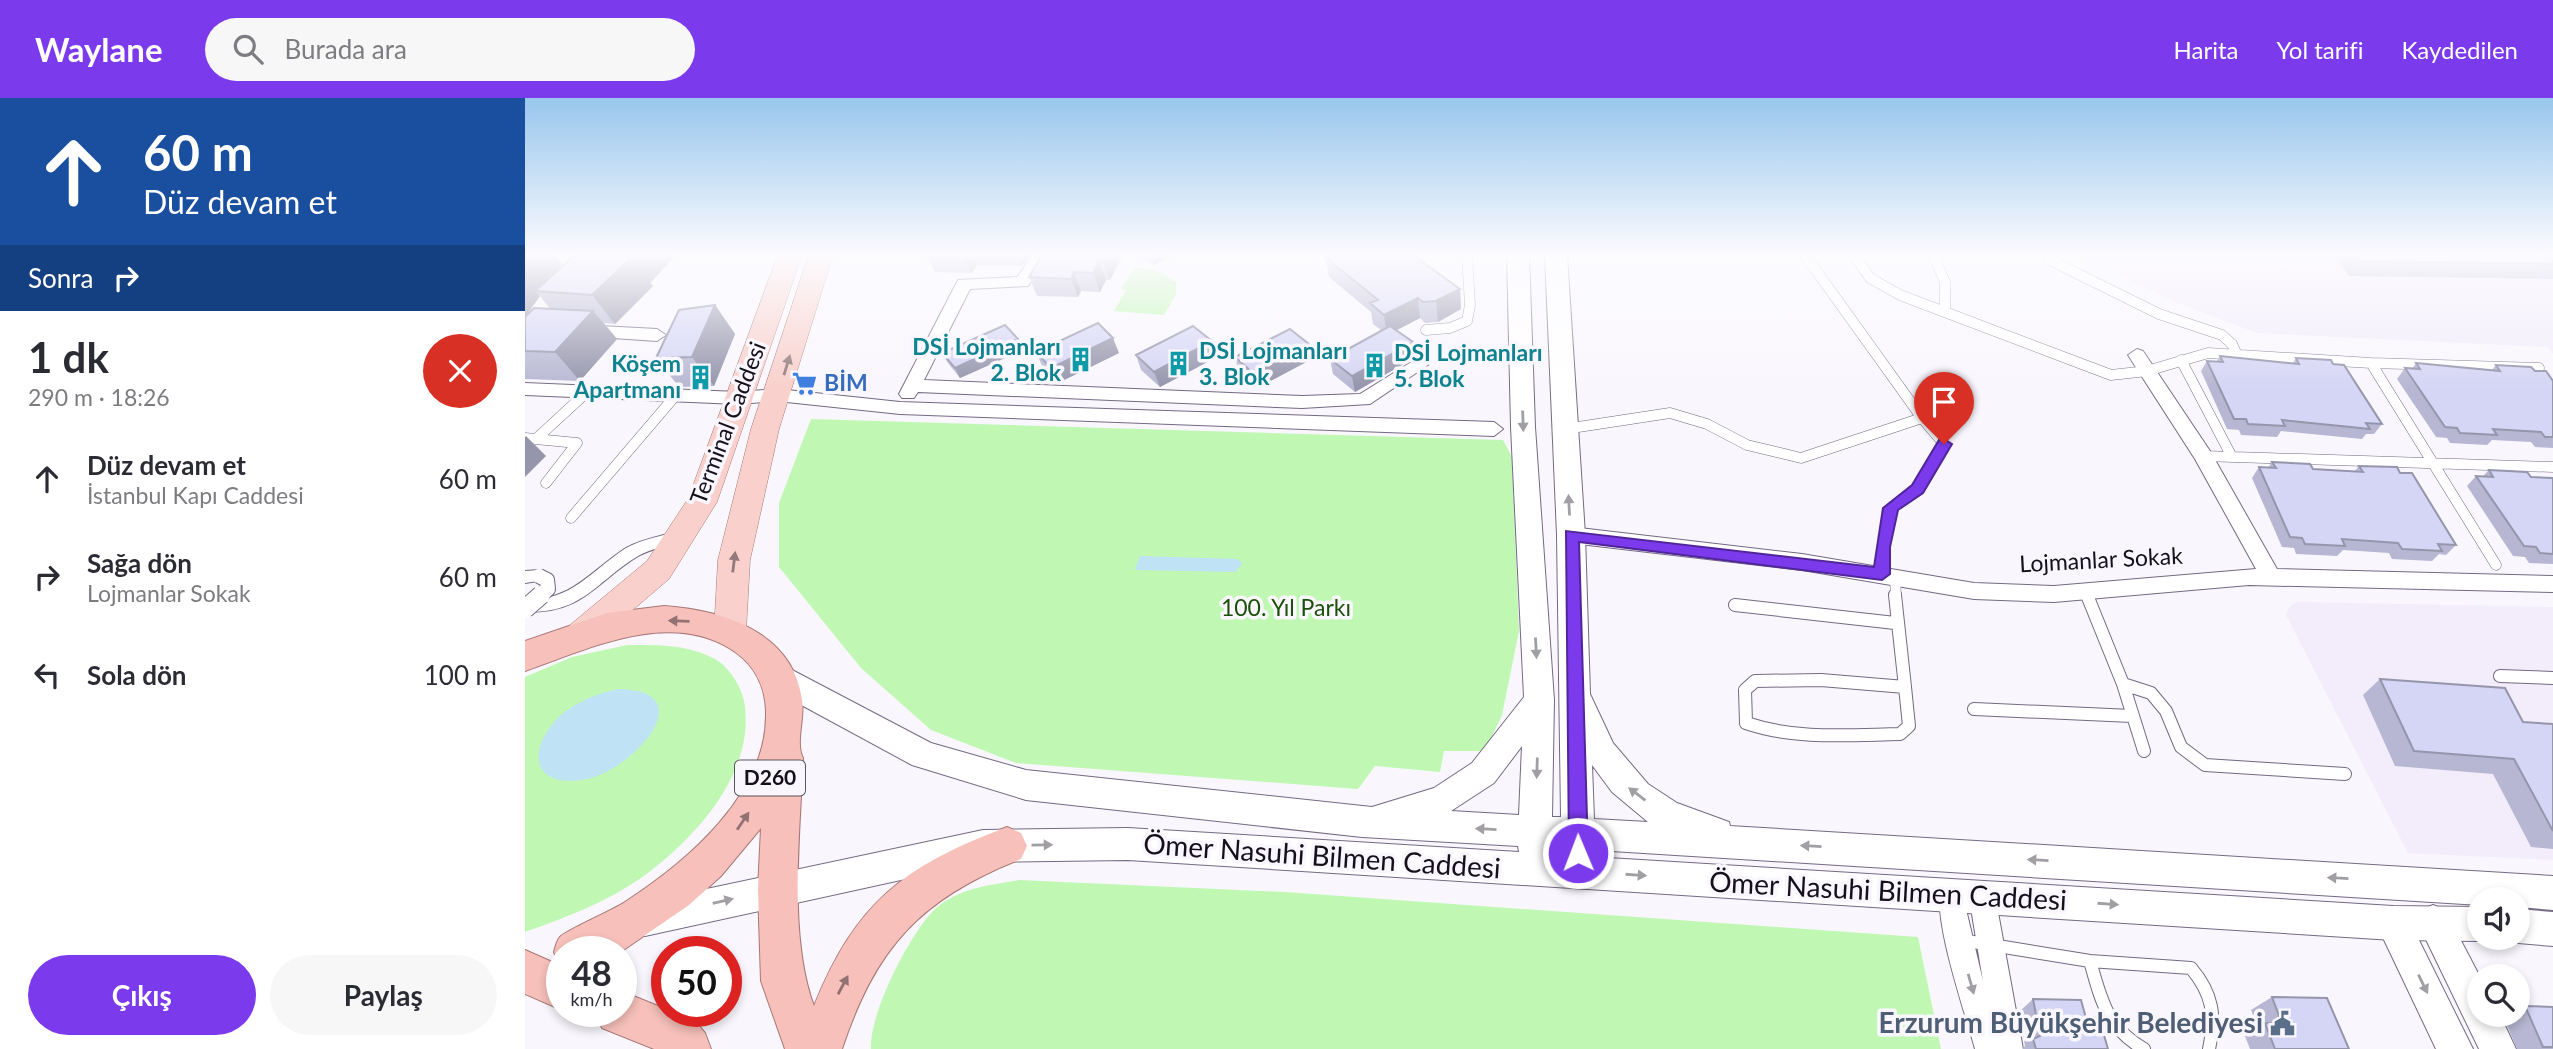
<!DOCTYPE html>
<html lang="tr">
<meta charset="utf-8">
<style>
body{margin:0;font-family:Lato,sans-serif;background:#f7f7f7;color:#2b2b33;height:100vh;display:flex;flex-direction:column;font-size:26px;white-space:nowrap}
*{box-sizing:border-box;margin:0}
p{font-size:23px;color:#7c7c81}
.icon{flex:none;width:38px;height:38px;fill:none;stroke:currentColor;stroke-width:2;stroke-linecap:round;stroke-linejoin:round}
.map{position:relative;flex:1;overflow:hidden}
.details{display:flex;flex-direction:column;background:#fff;width:525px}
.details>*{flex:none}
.banner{background:#1a4fa0;color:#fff;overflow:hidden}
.controls{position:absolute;left:1942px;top:789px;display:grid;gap:14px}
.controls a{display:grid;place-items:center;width:63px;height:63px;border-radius:50%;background:#fff;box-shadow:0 4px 10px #0003;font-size:35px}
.speed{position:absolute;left:21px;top:838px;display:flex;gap:14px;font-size:35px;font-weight:700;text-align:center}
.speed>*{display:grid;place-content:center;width:91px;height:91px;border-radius:50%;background:#fff;box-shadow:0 4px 10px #0003;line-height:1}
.speed small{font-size:18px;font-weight:400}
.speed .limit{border:10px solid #d22;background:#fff;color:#111}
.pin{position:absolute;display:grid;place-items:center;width:60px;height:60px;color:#fff;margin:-72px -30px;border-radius:50% 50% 50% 0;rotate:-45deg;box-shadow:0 0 7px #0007}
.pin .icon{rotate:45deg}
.me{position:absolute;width:77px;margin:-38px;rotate:359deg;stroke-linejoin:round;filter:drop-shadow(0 0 5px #0008)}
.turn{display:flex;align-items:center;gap:24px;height:147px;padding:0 28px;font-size:32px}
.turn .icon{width:91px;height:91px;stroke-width:2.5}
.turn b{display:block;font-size:49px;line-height:60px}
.then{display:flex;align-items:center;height:66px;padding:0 28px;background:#0003;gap:14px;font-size:26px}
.round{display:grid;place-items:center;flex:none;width:74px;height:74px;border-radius:37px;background:#f7f7f7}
.headline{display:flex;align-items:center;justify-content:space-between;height:119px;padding:0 28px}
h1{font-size:42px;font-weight:700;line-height:52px}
.cta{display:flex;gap:14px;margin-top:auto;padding:14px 28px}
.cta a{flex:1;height:80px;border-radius:42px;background:#7c3aed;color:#fff;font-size:28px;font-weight:700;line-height:80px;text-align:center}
.cta a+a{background:#f7f7f7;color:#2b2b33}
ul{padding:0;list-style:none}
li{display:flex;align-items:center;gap:21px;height:98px;padding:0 28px}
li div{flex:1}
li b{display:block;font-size:26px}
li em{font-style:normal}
header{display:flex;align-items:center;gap:42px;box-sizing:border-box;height:98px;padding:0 35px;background:#7c3aed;color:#fff}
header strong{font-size:33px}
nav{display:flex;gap:38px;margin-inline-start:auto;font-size:24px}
.search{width:490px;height:63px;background:#f7f7f7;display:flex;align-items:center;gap:18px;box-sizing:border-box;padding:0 24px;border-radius:38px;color:#7c7c81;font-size:26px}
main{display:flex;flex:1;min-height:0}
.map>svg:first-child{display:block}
.built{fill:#f2ecfb}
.green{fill:#c0f7b3}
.water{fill:#c0e2f5}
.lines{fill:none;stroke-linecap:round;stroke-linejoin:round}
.service-far1-casing{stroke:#746983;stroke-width:11}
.service-casing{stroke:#746983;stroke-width:14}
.pedestrian-casing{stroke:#746983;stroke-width:2}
.minor-casing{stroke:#746983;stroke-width:2}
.tertiary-casing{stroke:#746983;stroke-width:2}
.secondary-casing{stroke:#746983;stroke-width:2}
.primary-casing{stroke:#a77876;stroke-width:1}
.trunk-casing{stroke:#a77876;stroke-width:2}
.service-far1{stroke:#fff;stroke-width:10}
.service{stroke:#fff;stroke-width:12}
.pedestrian{fill:#fff;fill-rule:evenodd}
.minor{fill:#fff;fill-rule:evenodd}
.tertiary{fill:#fff;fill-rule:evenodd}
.secondary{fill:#fff;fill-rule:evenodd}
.primary{fill:#f9d0cb;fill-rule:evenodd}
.trunk{fill:#f7c0ba;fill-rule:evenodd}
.pedestrian-bridge-far1-casing{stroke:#746983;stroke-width:16;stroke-linecap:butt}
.pedestrian-bridge-casing{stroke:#746983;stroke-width:20;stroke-linecap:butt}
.pedestrian-bridge-far1{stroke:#fff;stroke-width:14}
.pedestrian-bridge{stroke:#fff;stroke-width:18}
.wall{fill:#b7b7d3}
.shaded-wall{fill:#9595ac}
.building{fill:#d5d5f5;stroke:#9595ac;stroke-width:2}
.oneway{fill:#927a7b}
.oneway2{fill:#a19fa3}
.oneway3{fill:#917172}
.route{fill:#7c3aed;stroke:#51269a;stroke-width:2}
.labels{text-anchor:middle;stroke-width:7;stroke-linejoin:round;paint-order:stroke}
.shield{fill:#f9f7fd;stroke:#59555e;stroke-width:2}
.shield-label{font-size:21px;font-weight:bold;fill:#15101a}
.culture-label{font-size:23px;font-weight:bold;fill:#0d838f;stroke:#f9f7fd;text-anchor:end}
.shop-label{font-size:23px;font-weight:bold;fill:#366cbe;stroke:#f9f7fd;text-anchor:start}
.street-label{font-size:23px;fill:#15101a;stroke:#f9f7fd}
.park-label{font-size:23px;fill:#1b5009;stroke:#f9f7fd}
.near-street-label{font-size:28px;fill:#15101a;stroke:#f9f7fd}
.near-service-label{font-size:28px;font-weight:bold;fill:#4e5e75;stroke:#f9f7fd;text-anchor:end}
</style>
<header>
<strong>Waylane</strong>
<div class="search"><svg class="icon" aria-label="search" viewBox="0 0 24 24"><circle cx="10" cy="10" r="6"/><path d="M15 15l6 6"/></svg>Burada ara</div>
<nav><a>Harita</a><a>Yol tarifi</a><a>Kaydedilen</a></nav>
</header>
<main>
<section class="details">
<div class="banner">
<div class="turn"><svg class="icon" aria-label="ahead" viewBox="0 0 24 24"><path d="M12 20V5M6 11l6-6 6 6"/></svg><div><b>60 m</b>Düz devam et</div></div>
<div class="then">Sonra<svg class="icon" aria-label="right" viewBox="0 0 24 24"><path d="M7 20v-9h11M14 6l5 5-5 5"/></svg></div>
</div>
<div class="headline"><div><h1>1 dk</h1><p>290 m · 18:26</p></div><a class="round" style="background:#d93025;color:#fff"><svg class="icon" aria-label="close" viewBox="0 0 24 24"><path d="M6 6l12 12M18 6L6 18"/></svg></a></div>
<ul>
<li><svg class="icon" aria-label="ahead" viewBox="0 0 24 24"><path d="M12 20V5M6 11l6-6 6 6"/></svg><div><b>Düz devam et</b><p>İstanbul Kapı Caddesi</p></div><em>60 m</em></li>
<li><svg class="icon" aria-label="right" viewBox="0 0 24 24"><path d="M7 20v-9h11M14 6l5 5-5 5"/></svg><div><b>Sağa dön</b><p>Lojmanlar Sokak</p></div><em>60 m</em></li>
<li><svg class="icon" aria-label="left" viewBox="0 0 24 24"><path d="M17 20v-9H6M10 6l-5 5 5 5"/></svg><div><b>Sola dön</b></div><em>100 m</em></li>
</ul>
<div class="cta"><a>Çıkış</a><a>Paylaş</a></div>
</section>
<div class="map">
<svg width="2028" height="951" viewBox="0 0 2028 951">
<rect width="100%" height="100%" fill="#f9f7fd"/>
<path class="built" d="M1552,157H2028V256L2023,249L1732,235L1648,203Z
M1772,504L2028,509V762L1883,755L1761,517L1765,508Z"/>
<path class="green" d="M610,169L634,173L651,184V196L639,217L589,213L601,192L596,191Z
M286,321L978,342L987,359L994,533L977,617L960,653H919L915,674L850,668L833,691L491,665L406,632L336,570L254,469V405Z
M102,547C132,547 162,546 190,561C204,569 216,588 219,603C231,669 178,732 128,771C90,801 45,818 0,834V579L47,559Z
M494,782L760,794L1393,839L1416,951H346C344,916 384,837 409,812C432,790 465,787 494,782Z"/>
<path class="water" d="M615,458L712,461L718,465L710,474L610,472Z
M94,591C180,593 107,672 62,681C6,692 0,651 36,617C53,603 73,595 94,591Z"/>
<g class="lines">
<defs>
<path id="service-far1" d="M1329,157L1345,180L1375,197L1586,277L1622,273L1683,255L1846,265L2014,270
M1408,157L1420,184V213
M1522,157L1525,162L1634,216L1697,237L1707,246L1712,257
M901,232L925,230L942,223L945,207L942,157
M1656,262L1707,359
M1846,265L1971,467
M1040,331L1145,315L1182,326L1222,347L1276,360L1397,320L1280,157
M0,340L52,345L21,385
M11,341L62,294
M1678,358L2028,369
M46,420L151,297
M1357,476L1358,449L1366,410L1392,391L1419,346L1397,320
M1370,479L1371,499
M1560,493L1562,499"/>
<path id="service" d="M1370,497L1380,589
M1562,497L1598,586L1619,653
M1210,507L1370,525
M1975,578L2028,580
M1296,582L1380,589L1384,628L1375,636C1323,637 1271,642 1221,625L1220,592L1230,583Z
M1598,586L1626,595L1641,613L1656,649L1680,667L1820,676
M1449,611L1607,618
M1436,842L1565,863L1666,870C1688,896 1691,918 1684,951
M1565,863C1576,902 1582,930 1619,951"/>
<path id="pedestrian" d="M154,433L162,439L159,443C144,448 127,450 113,458C69,485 59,515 0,514V502C49,502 64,474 101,450C117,441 137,438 154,433Z
M14,472L20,474L22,478L20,482L0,485V473Z"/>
<path id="minor" d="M508,157H524L503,188L445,191L399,282L777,298L835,296L888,263H900L903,267L845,306L777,310L393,294L389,300H377L374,296L433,182L492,179Z
M0,224L132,231L141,237L132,243L0,234Z
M1612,251L1618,253L1685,353L1752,471L2028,478V494L1724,487L1529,504L1449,501L1277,472L1046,445L1039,442L1036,437L1039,432L1046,429L1277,456L1449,485L1529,488L1731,471L1670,361L1603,257Z
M0,285L213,294L252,291L375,304L969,324L978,331L969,338L375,316L252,303L213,306L0,297Z
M1426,783L1435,786L1458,883L1444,798L1448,789L1457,786L1466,789L1470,798L1498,951H1450C1441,917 1405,815 1417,786Z"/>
<path id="tertiary" d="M1908,807L1920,812L1955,879V917H1975L1991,951H1954L1892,823L1896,812Z
M1868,809L1880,814L1948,951H1911L1851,825L1856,814Z"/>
<path id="secondary" d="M982,157H1004L1010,329L1029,602L1027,719H1036L1032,437L1020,157H1042L1060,437L1065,596L1088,645L1123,686L1152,705L1204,724L1205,728L2028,778V812L1993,809V802H1955V807L1070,752L1067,759L1868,808L1955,809V840H1963L1955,843L1868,842L603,762L458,764L120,838L108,833L102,821L108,809L120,804L458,732L603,730L994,754L993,748L837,739L501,702L387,667L245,590L241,581L245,572L256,568L267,572L406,645L501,672L847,709L909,690L947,665L999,599L986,329ZM997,648L994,717L926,713L969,685ZM1067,667L1087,694L1123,724L1069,721ZM1027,749L1036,750L1038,757L1025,756Z
M1993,811L2028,814V848L1993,845L1981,840H1993Z"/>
<path id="primary" d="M253,157H277L192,404L144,481L69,545L57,549L45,545L41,536L45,527L122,463L163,401Z
M284,157H308L254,331L225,462L221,533L217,542L205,546L193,542L189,533L193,462L226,331Z"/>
<path id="trunk" d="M139,508C198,512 268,534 277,602C280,621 270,644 278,660C275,735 263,838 289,908C331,804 379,768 482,729L496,735L502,748L496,761C396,800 351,849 317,951H260L236,883L233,791L236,730L196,778L164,807L97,853L37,854V912L0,896V852L34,867L29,854C30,850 32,842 35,839C40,833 88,812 100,804C162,764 242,696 241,616C241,588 229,565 204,550C141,512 61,552 0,573V543L82,515Z
M96,893L170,923L180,935L186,951H129L77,930L71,914H96Z"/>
</defs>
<use href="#service-far1" class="service-far1-casing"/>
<use href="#service" class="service-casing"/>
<use href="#pedestrian" class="pedestrian-casing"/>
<use href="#minor" class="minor-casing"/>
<use href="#tertiary" class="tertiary-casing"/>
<use href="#secondary" class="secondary-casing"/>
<use href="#primary" class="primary-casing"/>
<use href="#trunk" class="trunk-casing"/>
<use href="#service-far1" class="service-far1"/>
<use href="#service" class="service"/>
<use href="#pedestrian" class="pedestrian"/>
<use href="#minor" class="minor"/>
<use href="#tertiary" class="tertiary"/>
<use href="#secondary" class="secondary"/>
<use href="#primary" class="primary"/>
<use href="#trunk" class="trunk"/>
<defs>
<path id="pedestrian-bridge-far1" d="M14,499L23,491L22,482L14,478"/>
<path id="pedestrian-bridge" d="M0,511L16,497"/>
</defs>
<use href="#pedestrian-bridge-far1" class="pedestrian-bridge-far1-casing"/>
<use href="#pedestrian-bridge" class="pedestrian-bridge-casing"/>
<use href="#pedestrian-bridge-far1" class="pedestrian-bridge-far1"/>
<use href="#pedestrian-bridge" class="pedestrian-bridge"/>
</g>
<path class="wall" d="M0,157L37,166L33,173L50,157H151L125,185L128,188L90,226L79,225L92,241L55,283L0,281V219L25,211L15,198L0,219Z
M401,157H506L497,168L452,167L447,175L410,174Z
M514,157H598L585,182H581L575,194L556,193L553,199L512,198L504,179L515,160Z
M614,157H649L629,167Z
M1809,157H2028V181L1824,178Z
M800,159L935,191L936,211L913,224L900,225L895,220L872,232L888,244L889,260L830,294L808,276L805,261L856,232L848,226L846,214L804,179Z
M190,207L210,236L189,288L154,289L131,260Z
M687,243L692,259L635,289L616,272L611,257Z
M498,252L435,280L423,265L417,255Z
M511,254L594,255L533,285L518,270Z
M1695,258L1768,265L1771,260L1808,266L1857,326L1849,336H1841L1837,341L1756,333L1752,339L1716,337L1714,332L1702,331L1676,273L1682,263H1692Z
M710,259L787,261L732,290L714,274Z
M1891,265L1967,272L1971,267L2028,283V350L2010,349L2006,344L1967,342L1962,347L1925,345L1922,340L1911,339L1872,281L1880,270L1887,271Z
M1747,364L1788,371L1829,374L1834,368L1875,375L1931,447L1921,457L1914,456L1907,463L1867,461L1864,455L1818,452L1812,458L1771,456L1769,450L1757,449L1727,380L1734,369L1743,370Z
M1964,372L2006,379L2028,380V466L2004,465L2000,459L1988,458L1942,388L1951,378H1958Z
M1855,581L1998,624L2028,626V751L2006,749L1968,676L1870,668L1838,597Z
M1747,899L1824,951H1725L1720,938L1733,930L1726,912Z
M1508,901L1561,920L1583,951H1497L1500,948L1494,914Z
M2000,908L2028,909V951H1992L1978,918L1993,917V911Z"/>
<path class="shaded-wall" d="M6,157H30L37,166L18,194L10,193L15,198L0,219V165Z
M103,157H151L125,185L128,188L90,226L67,197Z
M438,157H447L452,167L447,175Z
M492,157H506L497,168Z
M582,157H598L585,182L578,164Z
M626,157H649L629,167Z
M574,163L581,182L575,194L568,175Z
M549,174L556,193L553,199L546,181Z
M935,191L936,211L913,224L911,203Z
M893,200L895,220L862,237L859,217Z
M190,207L210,236L189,288L167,259Z
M68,213L92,241L55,283L30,254Z
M588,240L594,255L533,285L526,270Z
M493,241L498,252L435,280L430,270Z
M687,243L692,259L635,289L629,274Z
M888,244L889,260L830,294L827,278Z
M784,246L787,261L732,290L728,275Z
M1,338L21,358L0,379V339Z"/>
<path class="building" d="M0,157H6L0,165Z
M50,157H103L101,159L106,160L67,197L10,193Z
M517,157H582L578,164L574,163L568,175L549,174L546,181L504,179Z
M804,157H888L935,191L911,203L898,204L893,200L859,217L845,205L853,202L800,159Z
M1831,157H2028V166L1835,163Z
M190,207L167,259L131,260L154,212Z
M9,210L68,213L30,254L0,253V219Z
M573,225L588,240L526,270L511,254Z
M480,227L493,241L430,270L417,255Z
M668,228L687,243L629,274L611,257Z
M865,228L888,244L827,278L805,261Z
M765,231L784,246L728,275L710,259Z
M1695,258L1774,266L1771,260L1806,262L1808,266L1819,267L1857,326L1841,325L1845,331L1757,322L1760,328L1723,326L1721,321H1709L1682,263L1698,264Z
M1891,265L1975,273L1971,267L2006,269L2010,273H2021L2028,283V339H2020L2016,334L1968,331L1972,337L1935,335L1932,330L1920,329L1880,270L1895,271Z
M1747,364L1785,366L1788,371L1838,374L1834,368L1872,369L1875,375H1887L1931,447L1913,446L1917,453L1877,451L1873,445L1817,441L1820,448L1780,446L1777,440L1765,439L1734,369L1751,370Z
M1964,372L2002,374L2006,379L2028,380V456L2015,455L2011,449L1999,448L1951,378L1968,379Z
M1855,581L1980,590L1998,624L2028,626V733L1989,661L1889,653Z
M1747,899L1802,900L1824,951H1750L1740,925L1757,926Z
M1508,901L1556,902L1561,920H1574L1583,951H1511L1508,941L1515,938Z
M2000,908L2028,909V949H2018Z"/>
<defs><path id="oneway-solid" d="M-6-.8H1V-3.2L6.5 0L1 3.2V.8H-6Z" transform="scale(1.75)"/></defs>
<g class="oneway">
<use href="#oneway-solid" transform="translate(262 267) rotate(-73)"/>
<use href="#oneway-solid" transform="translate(209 464) rotate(-83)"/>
</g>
<g class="oneway2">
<use href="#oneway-solid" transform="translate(998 323) rotate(88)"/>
<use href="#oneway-solid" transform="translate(1044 407) rotate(-93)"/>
<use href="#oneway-solid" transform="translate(1011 550) rotate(87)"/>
<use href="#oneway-solid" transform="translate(1012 670) rotate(92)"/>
<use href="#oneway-solid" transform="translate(1112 696) rotate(-143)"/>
<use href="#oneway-solid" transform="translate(961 731) rotate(-177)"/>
<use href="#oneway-solid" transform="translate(517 747) rotate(-1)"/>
<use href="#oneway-solid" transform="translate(1286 748) rotate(-177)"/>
<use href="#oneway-solid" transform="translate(1513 762) rotate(-177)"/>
<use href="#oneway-solid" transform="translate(1111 777) rotate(4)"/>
<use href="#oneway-solid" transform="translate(1813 780) rotate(-177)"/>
<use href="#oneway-solid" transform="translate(198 803) rotate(-13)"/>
<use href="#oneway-solid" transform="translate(1583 806) rotate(4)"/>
<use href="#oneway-solid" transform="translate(1446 886) rotate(74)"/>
<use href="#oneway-solid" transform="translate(1898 886) rotate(64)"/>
</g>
<g class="oneway3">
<use href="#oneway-solid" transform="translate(154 523) rotate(-178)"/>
<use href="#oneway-solid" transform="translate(218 723) rotate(-56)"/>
<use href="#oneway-solid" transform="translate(318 887) rotate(-62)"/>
</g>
<linearGradient id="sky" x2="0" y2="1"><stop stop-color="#98c6ed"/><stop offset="0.54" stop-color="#fcfbfe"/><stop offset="1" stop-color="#fcfbfe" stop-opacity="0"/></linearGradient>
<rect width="2028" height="290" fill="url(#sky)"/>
<path class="route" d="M1419,341L1427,346L1398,395L1373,412L1365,449V476L1357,482L1054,444L1063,755L1060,761L1053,764L1047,761L1044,755L1041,433L1349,469L1358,410L1387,387L1414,342Z"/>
<defs>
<symbol id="building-bare" viewBox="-9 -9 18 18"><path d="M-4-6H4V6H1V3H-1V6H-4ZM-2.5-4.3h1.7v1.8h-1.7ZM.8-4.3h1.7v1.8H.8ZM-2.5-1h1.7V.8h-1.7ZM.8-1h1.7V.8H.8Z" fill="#0f9aa8" stroke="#f9f7fd" stroke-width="2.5" paint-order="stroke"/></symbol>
<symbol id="supermarket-bare" viewBox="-9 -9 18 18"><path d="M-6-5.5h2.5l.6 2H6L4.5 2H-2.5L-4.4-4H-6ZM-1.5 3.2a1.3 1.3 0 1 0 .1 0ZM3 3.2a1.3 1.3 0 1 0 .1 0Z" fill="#3f7fe0" stroke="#f9f7fd" stroke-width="2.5" paint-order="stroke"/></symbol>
<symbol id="civic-bare" viewBox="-9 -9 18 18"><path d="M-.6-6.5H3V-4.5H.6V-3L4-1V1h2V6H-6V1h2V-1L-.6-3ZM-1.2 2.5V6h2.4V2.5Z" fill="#5c6f8a" stroke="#f9f7fd" stroke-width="2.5" paint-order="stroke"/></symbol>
</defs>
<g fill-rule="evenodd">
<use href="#building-bare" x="538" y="244" width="35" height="35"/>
<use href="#building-bare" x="636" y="248" width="35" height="35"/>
<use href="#building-bare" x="832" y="250" width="35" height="35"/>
<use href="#building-bare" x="158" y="262" width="35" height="35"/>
<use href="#supermarket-bare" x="262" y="268" width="35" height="35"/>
<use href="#civic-bare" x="1740" y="908" width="35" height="35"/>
</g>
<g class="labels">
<rect class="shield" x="210" y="662.5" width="70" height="35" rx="5"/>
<g class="shield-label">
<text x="245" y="687">D260</text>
</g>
<g class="culture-label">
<text x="536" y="257">DSİ Lojmanları<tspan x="536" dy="26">2. Blok</tspan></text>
<text x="674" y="261" text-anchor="start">DSİ Lojmanları<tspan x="674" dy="26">3. Blok</tspan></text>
<text x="869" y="263" text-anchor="start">DSİ Lojmanları<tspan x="869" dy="26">5. Blok</tspan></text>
<text x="156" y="274">Köşem<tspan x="156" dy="26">Apartmanı</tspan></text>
</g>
<g class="shop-label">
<text x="299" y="293">BİM</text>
</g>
<g class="street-label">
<text transform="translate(203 325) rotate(-69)" y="8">Terminal Caddesi</text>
<text transform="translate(1576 462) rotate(-3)" y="8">Lojmanlar Sokak</text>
</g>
<g class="park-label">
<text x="761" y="518">100. Yıl Parkı</text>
</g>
<g class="near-street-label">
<text transform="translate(797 758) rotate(4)" y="10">Ömer Nasuhi Bilmen Caddesi</text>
<text transform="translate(1363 793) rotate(3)" y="10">Ömer Nasuhi Bilmen Caddesi</text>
</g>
<g class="near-service-label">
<text x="1738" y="935">Erzurum Büyükşehir Belediyesi</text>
</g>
</g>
</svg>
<div class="controls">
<a><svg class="icon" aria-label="sound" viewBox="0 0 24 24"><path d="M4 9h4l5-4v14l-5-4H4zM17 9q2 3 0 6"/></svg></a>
<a><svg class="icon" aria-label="search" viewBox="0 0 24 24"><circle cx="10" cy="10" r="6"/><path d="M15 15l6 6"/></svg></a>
</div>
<div class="speed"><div>48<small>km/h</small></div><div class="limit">50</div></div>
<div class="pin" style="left:1419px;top:346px;background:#d93025"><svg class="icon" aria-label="arrive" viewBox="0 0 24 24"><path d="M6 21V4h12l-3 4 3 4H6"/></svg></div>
<svg class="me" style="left:1053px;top:755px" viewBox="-20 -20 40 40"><circle r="17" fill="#7c3aed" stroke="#fff" stroke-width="3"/><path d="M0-11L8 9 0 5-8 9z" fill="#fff"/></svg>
</div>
</main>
